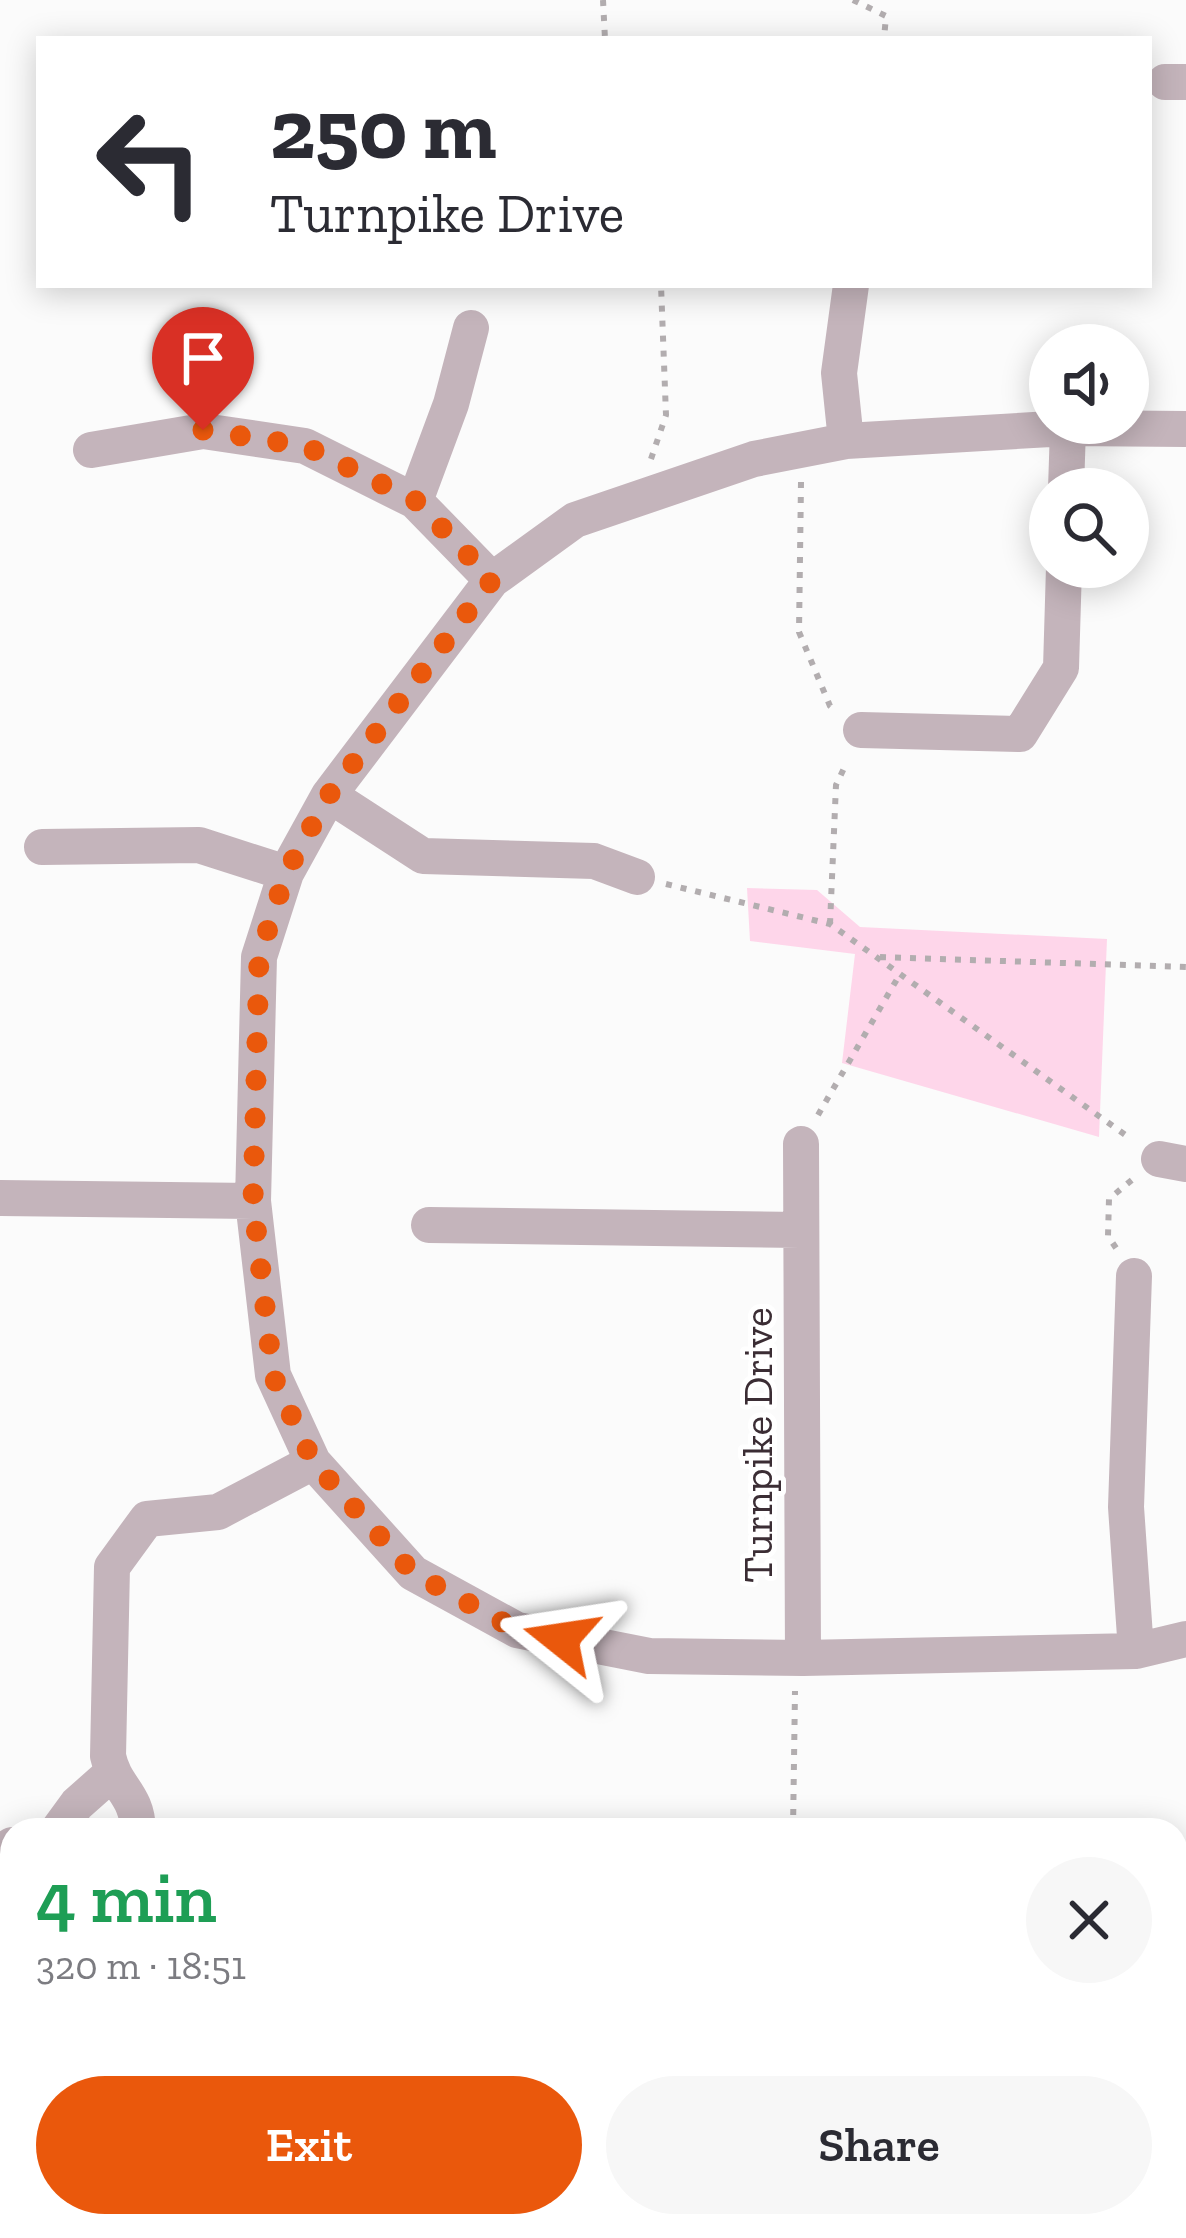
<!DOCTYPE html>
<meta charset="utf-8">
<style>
body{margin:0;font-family:"Zilla Slab",serif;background:#f7f7f7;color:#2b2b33;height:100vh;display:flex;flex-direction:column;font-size:45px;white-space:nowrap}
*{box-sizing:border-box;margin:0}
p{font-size:39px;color:#7c7c81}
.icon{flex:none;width:66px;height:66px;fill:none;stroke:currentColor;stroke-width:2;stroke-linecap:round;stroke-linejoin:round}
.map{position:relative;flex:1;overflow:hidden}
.panel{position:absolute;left:0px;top:1818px;width:1188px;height:420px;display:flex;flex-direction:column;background:#fff;border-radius:36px 36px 0 0;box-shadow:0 6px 30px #0003}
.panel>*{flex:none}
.guide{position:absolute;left:36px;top:36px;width:1116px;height:252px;border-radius:0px;box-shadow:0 6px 30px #0003;background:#fff;color:#2b2b33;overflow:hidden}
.tools{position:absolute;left:1029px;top:324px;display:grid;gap:24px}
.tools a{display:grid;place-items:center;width:120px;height:120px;border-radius:50%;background:#fff;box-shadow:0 6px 30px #0003;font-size:60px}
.pin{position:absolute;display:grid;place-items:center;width:102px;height:102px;color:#fff;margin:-123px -51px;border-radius:50% 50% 50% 0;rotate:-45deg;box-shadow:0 0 12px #0007}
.pin .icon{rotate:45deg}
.me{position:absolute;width:132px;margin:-66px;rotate:285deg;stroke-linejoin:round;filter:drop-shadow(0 0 9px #0008)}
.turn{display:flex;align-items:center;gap:42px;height:252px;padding:0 36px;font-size:54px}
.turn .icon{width:156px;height:156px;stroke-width:2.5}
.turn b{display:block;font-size:84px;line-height:102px}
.round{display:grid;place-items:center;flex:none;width:126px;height:126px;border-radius:63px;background:#f7f7f7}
.headline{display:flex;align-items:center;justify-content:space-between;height:204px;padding:0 36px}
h1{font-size:72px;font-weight:600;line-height:90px;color:#1e9e55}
.cta{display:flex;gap:24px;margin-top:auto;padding:24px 36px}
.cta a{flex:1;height:138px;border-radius:72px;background:#ea580c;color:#fff;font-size:48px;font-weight:600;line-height:138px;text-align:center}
.cta a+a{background:#f7f7f7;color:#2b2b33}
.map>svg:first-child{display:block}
.green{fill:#fed6ea}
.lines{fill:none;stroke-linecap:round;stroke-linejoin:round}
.path{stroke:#b2adaf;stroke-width:6;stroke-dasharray:6 9;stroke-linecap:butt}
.minor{stroke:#c4b4bb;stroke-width:36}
.route{stroke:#ea580c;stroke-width:21;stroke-dasharray:0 37.8}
.labels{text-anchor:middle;stroke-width:10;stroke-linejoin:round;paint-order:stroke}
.street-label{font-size:42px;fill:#3b2d34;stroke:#fff}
</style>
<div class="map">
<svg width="1186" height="2238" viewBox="0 0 1186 2238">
<rect width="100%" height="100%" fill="#fbfbfb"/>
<path class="green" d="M747,888L817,890L860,927L1107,939L1099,1137L842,1063L855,954L750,941Z
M1186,2104V2191L1176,2205V2117Z
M1096,2226H1162L1153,2238H1087Z"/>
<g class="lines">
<path class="path" d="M603,0L605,39
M853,0L886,16L884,39
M651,459L666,415L661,285
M801,482L799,632L830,706L836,711
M666,884L830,924L1131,1139
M830,924L836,785L847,762
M880,957L1186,967
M818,1115L900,974
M1116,1248L1108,1236L1109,1199L1133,1179
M793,1830L795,1691
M1176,2217L1186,2203
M890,2226L892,2238
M1161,2238L1170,2226"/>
<path class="minor" d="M1165,82H1186
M1186,429L1068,428L846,441L754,459L575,520L492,580L329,795L286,873L259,957L253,1201L273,1375L313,1462L413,1573L517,1630L649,1656L803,1658L1136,1651L1186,1639
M846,441L839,373L851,285
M91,450L203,431L305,446L415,501L492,580
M1066,489L1068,428
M415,501L451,404L471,328
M861,730L1020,734L1061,668L1064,567
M329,795L423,856L594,861L637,877
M42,847L199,845L286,873
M801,1144L803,1658
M1159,1159L1186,1164
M0,1198L253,1201
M429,1225L800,1230
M1134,1276L1126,1507L1136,1651
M58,1830L77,1804L112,1773
M138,1830C137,1793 115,1789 108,1756L112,1567L147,1519L218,1512L313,1462
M0,1852L12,1845"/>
</g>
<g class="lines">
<path class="route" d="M203,430L305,446L416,501L492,580L329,795L286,873L259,957L253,1201L273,1376L313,1462L413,1573L517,1630L561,1639"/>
</g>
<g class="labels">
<g class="street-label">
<text transform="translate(757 1445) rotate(-90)" y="15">Turnpike Drive</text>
</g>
</g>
</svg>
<div class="tools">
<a><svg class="icon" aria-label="sound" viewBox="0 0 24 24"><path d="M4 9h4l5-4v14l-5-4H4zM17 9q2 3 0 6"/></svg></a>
<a><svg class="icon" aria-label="search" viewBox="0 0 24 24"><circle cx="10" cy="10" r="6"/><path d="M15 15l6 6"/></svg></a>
</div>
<div class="pin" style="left:203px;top:430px;background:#d93025"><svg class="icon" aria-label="arrive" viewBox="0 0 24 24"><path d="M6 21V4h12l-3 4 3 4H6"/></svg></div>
<svg class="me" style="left:561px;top:1639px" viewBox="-20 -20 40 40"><path d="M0-17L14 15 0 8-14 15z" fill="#ea580c" stroke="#fff" stroke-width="4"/></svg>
<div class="guide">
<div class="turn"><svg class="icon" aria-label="left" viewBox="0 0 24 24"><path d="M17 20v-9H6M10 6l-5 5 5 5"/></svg><div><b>250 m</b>Turnpike Drive</div></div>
</div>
<section class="panel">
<div class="headline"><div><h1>4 min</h1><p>320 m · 18:51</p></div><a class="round"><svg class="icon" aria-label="close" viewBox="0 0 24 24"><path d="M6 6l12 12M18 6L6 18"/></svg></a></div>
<div class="cta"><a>Exit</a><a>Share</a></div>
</section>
</div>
